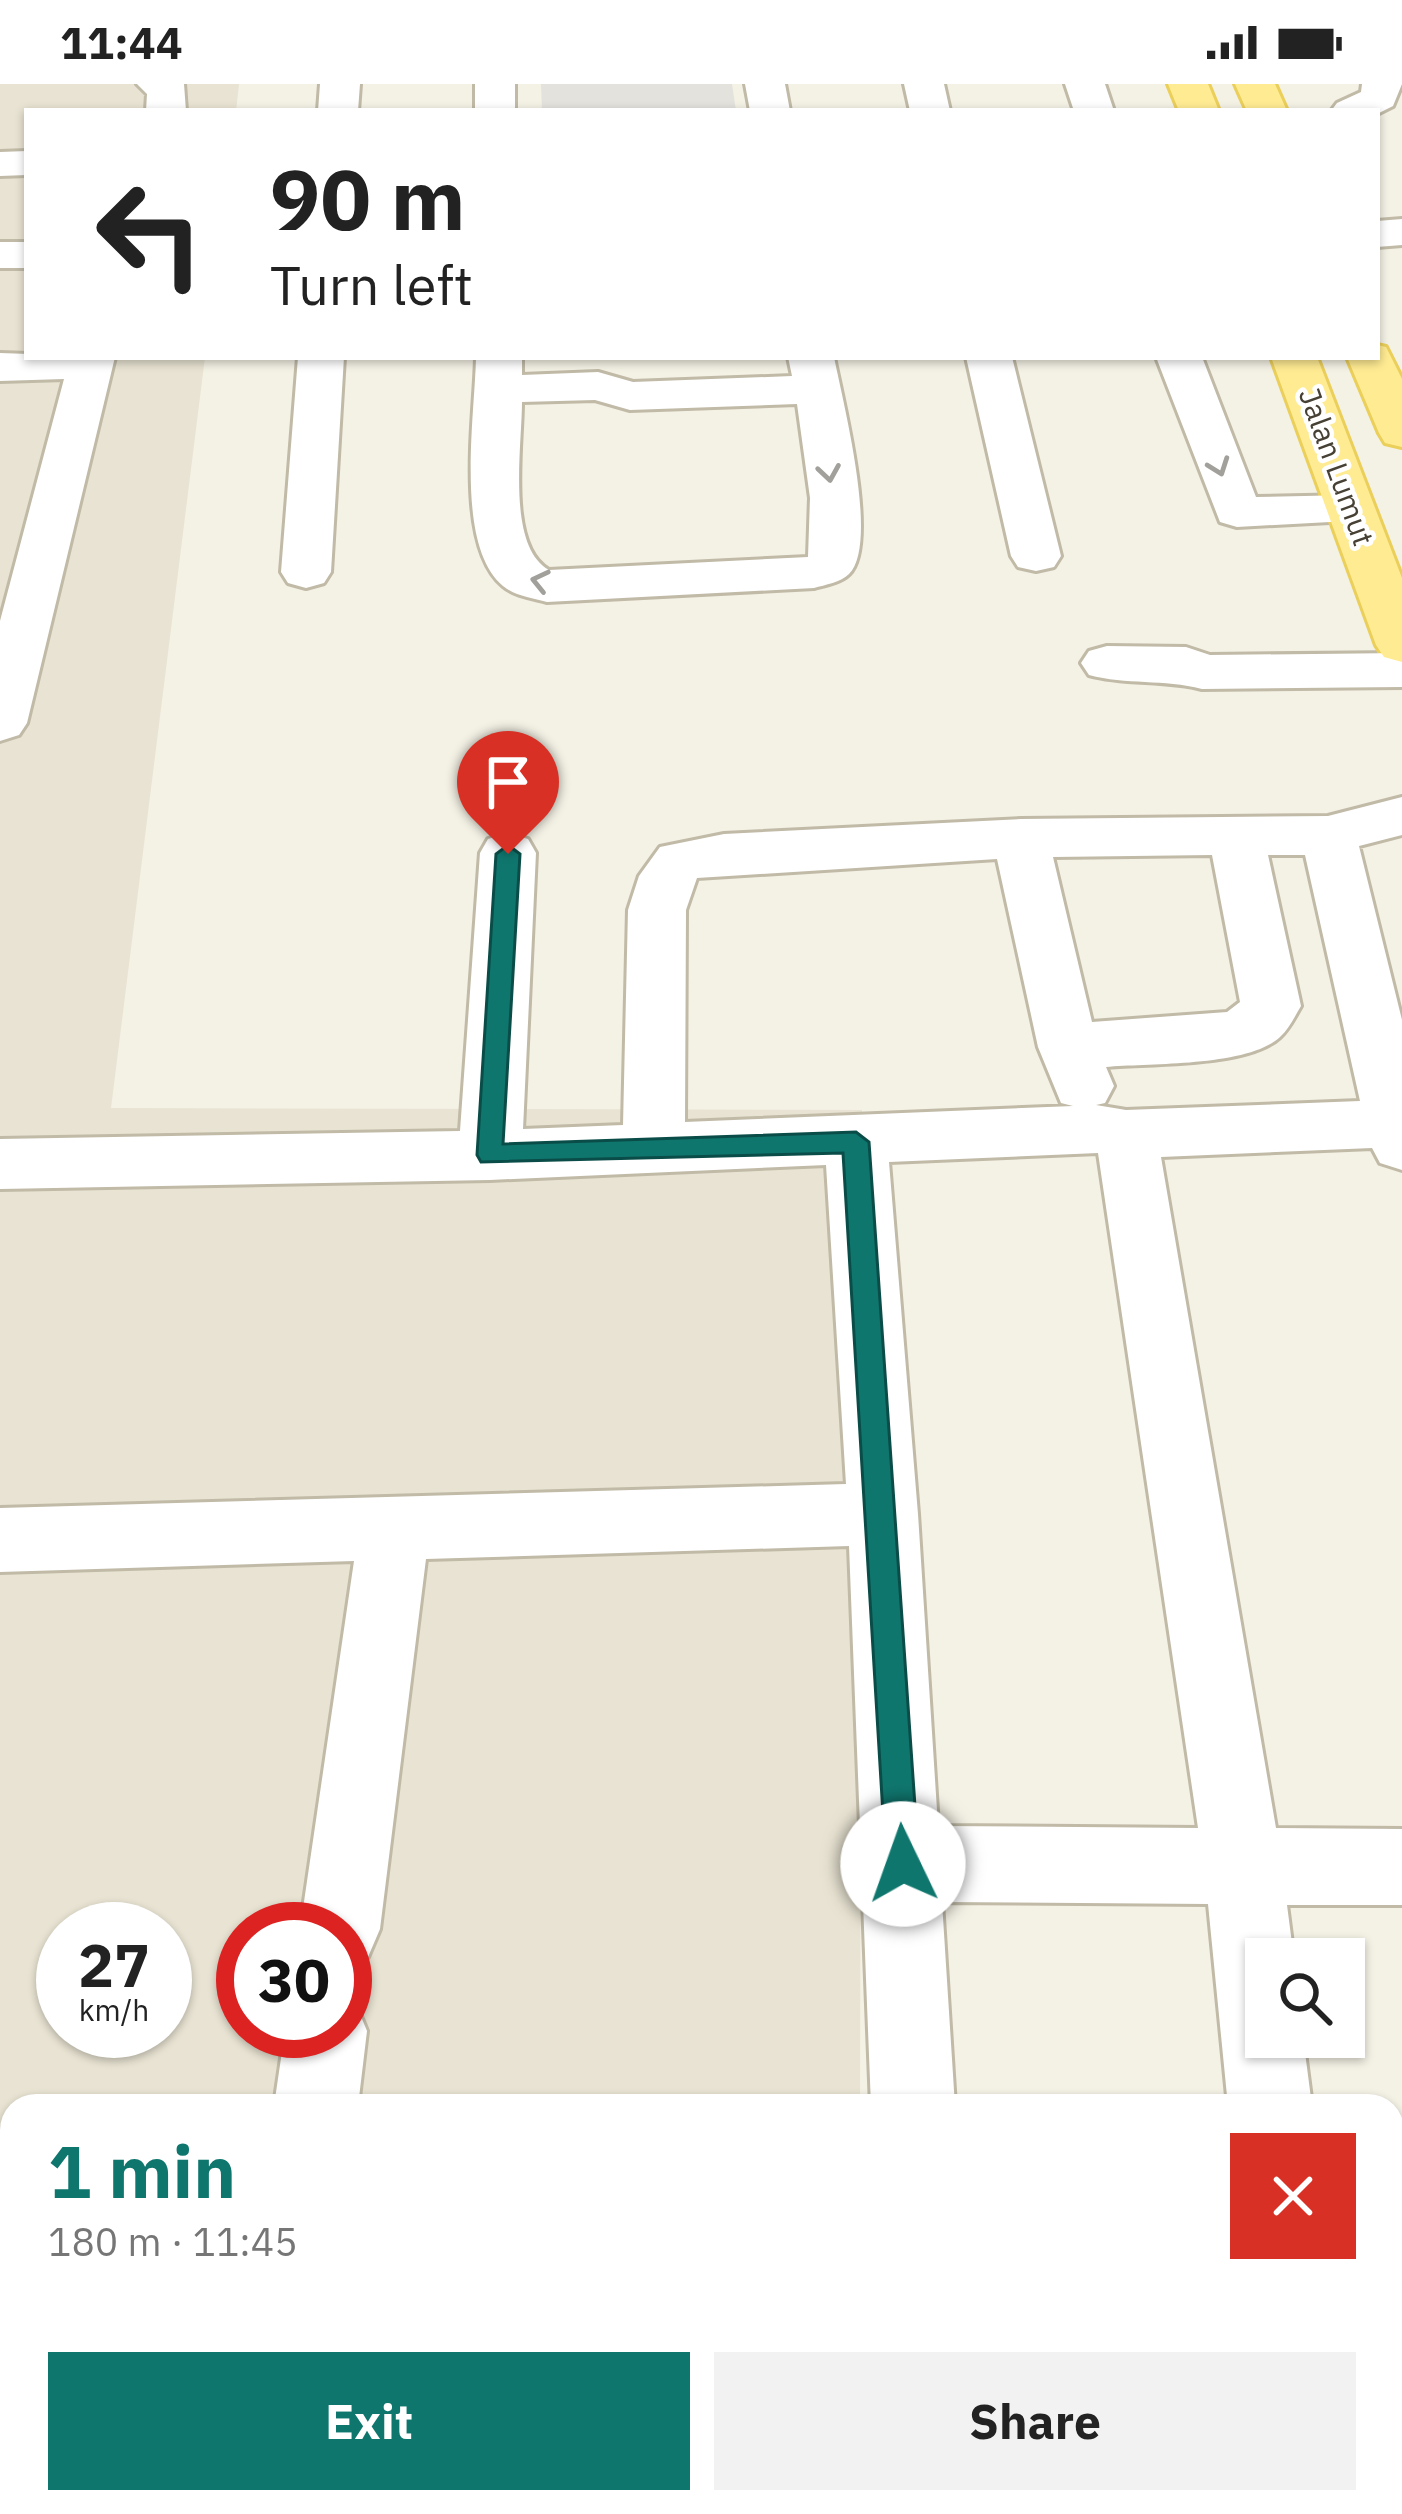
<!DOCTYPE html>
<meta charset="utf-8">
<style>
body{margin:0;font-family:"IBM Plex Sans",sans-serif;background:#f2f2f2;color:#222;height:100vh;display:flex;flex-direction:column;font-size:45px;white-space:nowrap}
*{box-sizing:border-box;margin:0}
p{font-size:39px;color:#767676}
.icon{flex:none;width:66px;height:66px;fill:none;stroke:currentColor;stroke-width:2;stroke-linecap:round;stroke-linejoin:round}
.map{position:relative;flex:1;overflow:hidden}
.panel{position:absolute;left:0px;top:2010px;width:1404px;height:420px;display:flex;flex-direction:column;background:#fff;border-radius:36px 36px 0 0;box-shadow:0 3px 9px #0004}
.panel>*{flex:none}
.hud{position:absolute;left:24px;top:24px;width:1356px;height:252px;border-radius:0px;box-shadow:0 3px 9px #0004;background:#fff;color:#222;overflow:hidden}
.buttons{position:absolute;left:1245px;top:1854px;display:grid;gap:24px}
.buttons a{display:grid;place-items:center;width:120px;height:120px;border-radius:0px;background:#fff;box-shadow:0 3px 9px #0004;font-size:60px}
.speed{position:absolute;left:36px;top:1818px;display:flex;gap:24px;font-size:60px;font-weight:700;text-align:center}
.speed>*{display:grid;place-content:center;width:156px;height:156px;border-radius:50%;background:#fff;box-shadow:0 3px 9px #0004;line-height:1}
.speed small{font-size:30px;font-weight:400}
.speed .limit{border:18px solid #d22;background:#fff;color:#111}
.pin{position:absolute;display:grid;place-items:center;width:102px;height:102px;color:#fff;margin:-123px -51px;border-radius:50% 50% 50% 0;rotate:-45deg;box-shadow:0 0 12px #0007}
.pin .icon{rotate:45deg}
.me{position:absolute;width:132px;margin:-66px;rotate:357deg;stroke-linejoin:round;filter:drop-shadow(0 0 9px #0008)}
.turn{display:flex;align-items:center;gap:42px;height:252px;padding:0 48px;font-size:54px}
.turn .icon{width:156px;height:156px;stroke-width:2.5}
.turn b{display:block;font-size:84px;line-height:102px}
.round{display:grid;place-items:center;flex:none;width:126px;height:126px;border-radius:0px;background:#f2f2f2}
.headline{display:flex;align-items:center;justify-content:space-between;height:204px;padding:0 48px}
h1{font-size:72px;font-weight:700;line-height:90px;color:#0f766e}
.action{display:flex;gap:24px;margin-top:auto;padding:24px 48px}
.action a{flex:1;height:138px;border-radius:0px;background:#0f766e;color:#fff;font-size:48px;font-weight:700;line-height:138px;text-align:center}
.action a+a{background:#f2f2f2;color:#222}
.status{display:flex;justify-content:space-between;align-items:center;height:84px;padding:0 60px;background:#fff;direction:ltr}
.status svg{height:33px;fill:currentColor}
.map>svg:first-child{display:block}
.residential{fill:#e8e3d2;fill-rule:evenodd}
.parking{fill:#e4e2dd}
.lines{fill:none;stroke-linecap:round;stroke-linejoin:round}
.minor-casing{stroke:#c0baa7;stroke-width:6}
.major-casing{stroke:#ebcf5b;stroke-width:6}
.minor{fill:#fff;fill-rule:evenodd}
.major{fill:#ffeb92;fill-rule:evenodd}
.oneway{stroke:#a2a09a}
.route{fill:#0f766e;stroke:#0a4d48;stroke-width:3}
.labels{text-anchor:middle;stroke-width:9;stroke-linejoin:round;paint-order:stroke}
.far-street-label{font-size:30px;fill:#464134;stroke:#fff}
</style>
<div class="status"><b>11:44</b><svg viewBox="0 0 49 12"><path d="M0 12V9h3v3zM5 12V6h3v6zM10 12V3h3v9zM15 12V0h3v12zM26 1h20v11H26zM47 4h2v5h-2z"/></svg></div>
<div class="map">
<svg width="1402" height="2430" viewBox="0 0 1402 2430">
<rect width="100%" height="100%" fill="#f4f1e5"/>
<path class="residential" d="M0,0H239L236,27H27V273H205L111,1024L862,1026L860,2022H12V2418H859V2430H0ZM63,1845H165V1947H63ZM243,1845H345V1947H243Z"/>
<path class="parking" d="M541,0H732L736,27H542Z"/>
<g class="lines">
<defs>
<path id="minor" d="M137,0H184L186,27H146L147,10Z
M320,0H360L358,27H318Z
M475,0H515V27H475Z
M745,0H785L790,27H750Z
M904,0H944L950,27H910Z
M1065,0H1105L1114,27H1074Z
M1362,0H1402L1393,22L1377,30L1331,27L1337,19L1361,8Z
M27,67V91L0,92V68Z
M1402,135V161L1377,163V137Z
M0,158H27V184H0Z
M0,269L115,273L27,639L19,651L0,657V537L64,295L0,297Z
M298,273H344L331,488L324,499L306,504L288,499L281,488Z
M476,273H522V291L598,288L633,298L792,292L788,273H834C842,314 880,460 849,490C841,498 825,501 814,504L547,518C532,514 515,512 503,502C454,461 475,332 476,273ZM595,316L630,326L797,320L810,414L808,473L549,486C506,462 522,363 522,318Z
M966,273H1012L1061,472L1054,483L1036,487L1018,483L1011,472Z
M1156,273H1202L1256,413L1350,411L1367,416L1374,426L1367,436L1237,443L1220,438Z
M1107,562L1186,563L1210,571L1402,569V603L1202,605C1164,595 1126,601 1089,591L1081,579L1089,567Z
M1402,713V751L1359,762L1402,936V1086L1380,1079L1372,1064L1161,1073L1276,1744L1402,1745V1821H1287L1294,1875H1266V1953H1303L1312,2022H1228L1208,1820L942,1818L955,2022H871L849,1462L426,1475L380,1845L368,1873L345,1882V1845H300L354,1477L0,1488V1424L846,1400L826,1081L490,1096L0,1105V1055L460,1047L480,769L488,755L508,749L528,755L536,769L523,1045L623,1041L628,826L639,792L660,763L724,750L1021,735L1328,732ZM1212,771L1240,918L1227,928L1092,938L1053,773ZM1268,771H1305L1360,1017L1126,1026L1096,1021L1105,1019L1114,1002L1106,983C1149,979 1248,983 1280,953C1289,945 1295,932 1301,922ZM997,775L1038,963L1061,1019L1073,1022L685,1038L686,826L697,794ZM1098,1069L1198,1744L938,1742L918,1430L889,1078Z
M345,1914L355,1918L367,1947L358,2022H274L285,1947H345Z
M217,2418H309L307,2430H215Z
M884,2418H976V2430H884Z
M1268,2418H1360L1362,2430H1270Z"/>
<path id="major" d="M1168,0H1208L1219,27H1179Z
M1235,0H1275L1287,27H1247Z
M1377,261L1386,263L1402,295V363L1385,359L1379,349L1347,273H1377Z
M1271,273H1317L1402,494V578L1384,573L1376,561Z"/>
</defs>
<use href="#minor" class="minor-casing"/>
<use href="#major" class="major-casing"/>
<use href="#minor" class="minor"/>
<use href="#major" class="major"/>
</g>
<defs><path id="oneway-chevron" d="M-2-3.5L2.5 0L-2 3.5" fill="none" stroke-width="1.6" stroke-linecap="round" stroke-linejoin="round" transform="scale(3)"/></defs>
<g class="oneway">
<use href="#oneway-chevron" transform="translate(1219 383) rotate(70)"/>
<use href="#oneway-chevron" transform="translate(829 389) rotate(81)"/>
<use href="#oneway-chevron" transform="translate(540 497) rotate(-167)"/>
</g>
<path class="route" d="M508,761L520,770L503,1060L856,1048L869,1058L919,1780L914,1791L903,1796L891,1791L886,1780L843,1069L481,1078L477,1071L496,770Z"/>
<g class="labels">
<g class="far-street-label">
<text transform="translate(1336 383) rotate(70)" y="10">Jalan Lumut</text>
</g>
</g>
</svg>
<div class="buttons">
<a><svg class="icon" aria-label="search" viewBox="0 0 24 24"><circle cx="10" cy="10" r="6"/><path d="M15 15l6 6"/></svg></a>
</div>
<div class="speed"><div>27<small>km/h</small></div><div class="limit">30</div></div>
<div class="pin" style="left:508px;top:770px;background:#d93025"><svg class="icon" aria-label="arrive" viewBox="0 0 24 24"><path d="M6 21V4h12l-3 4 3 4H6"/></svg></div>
<svg class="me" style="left:903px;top:1780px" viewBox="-20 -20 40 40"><circle r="19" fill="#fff"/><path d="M0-13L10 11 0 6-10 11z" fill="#0f766e"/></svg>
<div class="hud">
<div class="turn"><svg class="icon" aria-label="left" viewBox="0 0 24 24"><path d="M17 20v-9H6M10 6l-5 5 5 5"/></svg><div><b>90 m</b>Turn left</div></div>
</div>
<section class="panel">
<div class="headline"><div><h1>1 min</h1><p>180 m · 11:45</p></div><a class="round" style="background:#d93025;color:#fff"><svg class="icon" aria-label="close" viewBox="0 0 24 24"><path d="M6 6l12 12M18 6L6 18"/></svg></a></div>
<div class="action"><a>Exit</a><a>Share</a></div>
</section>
</div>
